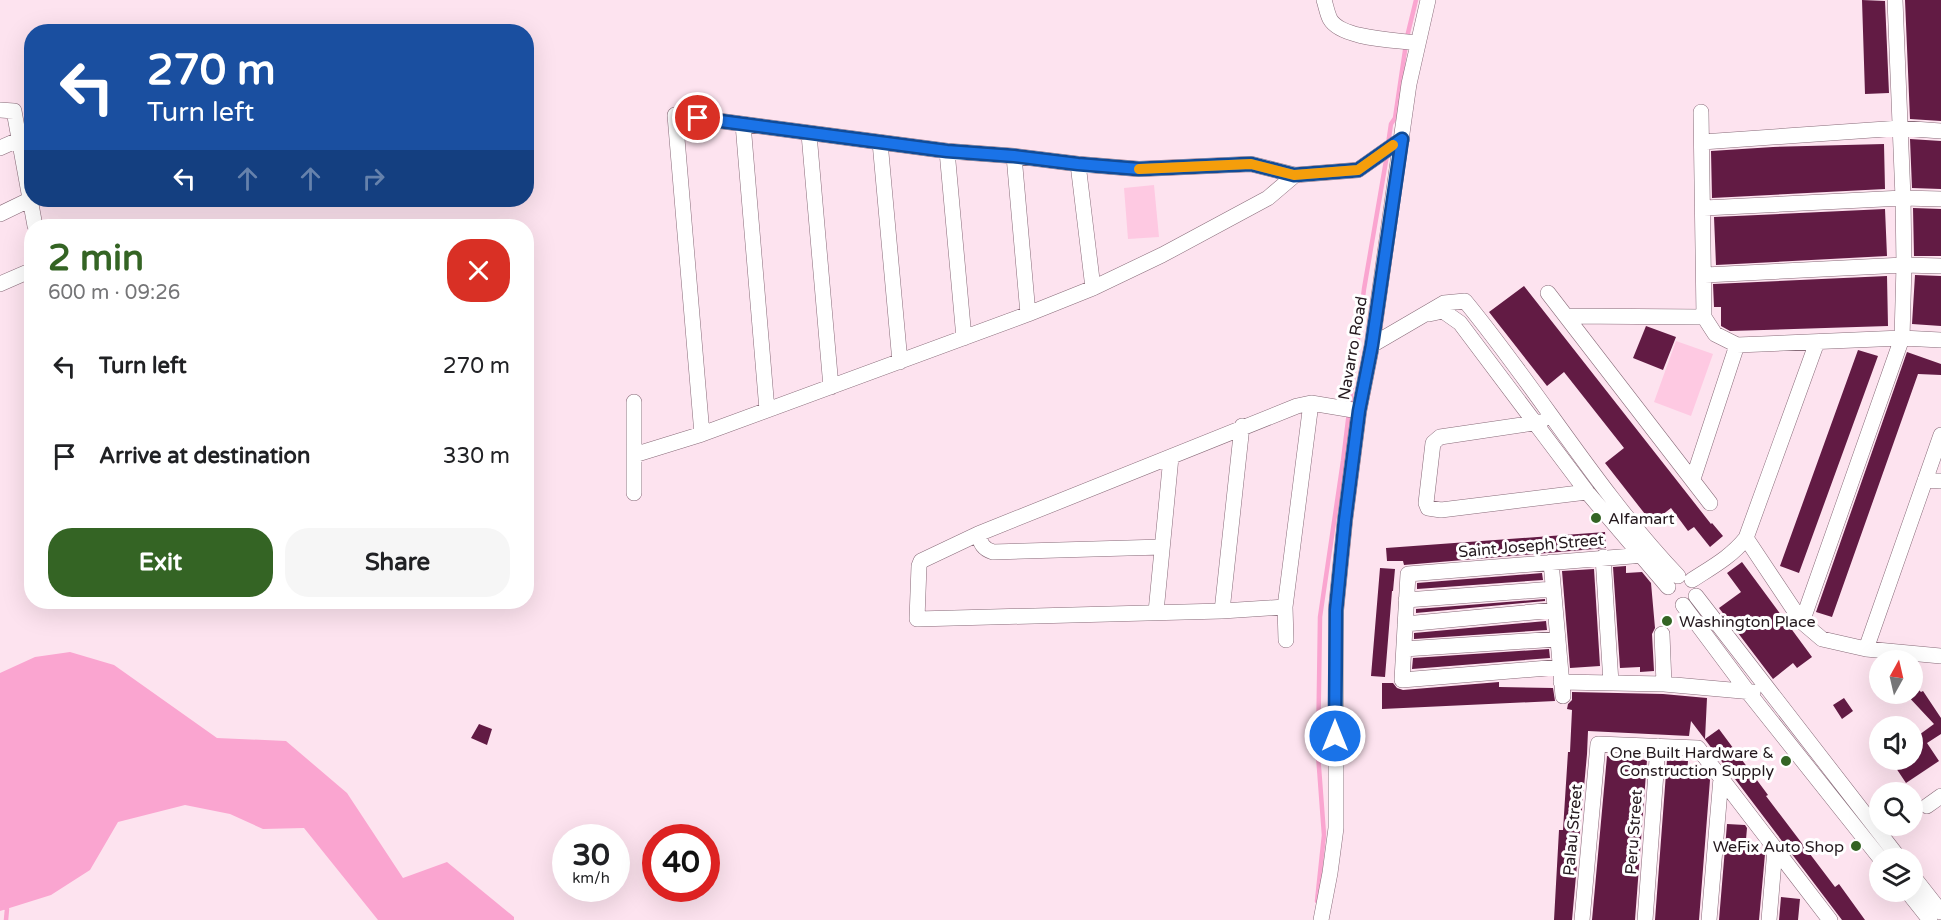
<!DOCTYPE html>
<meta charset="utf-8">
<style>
body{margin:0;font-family:"Varela Round",sans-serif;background:#f6f6f6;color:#202124;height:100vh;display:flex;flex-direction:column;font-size:22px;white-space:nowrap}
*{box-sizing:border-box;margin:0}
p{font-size:20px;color:#757577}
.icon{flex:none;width:33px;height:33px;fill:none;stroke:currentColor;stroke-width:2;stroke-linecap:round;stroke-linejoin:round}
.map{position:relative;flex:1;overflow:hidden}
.panel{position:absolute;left:24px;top:219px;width:510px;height:390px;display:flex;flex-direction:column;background:#fff;border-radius:24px;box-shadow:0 6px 24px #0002}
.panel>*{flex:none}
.guide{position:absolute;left:24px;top:24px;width:510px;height:183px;border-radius:24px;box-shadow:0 6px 24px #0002;background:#1a4fa0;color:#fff;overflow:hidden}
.needle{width:39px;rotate:8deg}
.fabs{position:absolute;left:1869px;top:650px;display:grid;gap:12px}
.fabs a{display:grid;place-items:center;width:54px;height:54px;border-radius:50%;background:#fff;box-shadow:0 6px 24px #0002;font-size:30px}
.speed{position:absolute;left:552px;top:824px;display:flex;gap:12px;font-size:30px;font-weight:700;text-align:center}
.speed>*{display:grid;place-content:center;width:78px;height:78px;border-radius:50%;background:#fff;box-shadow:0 6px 24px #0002;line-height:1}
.speed small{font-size:15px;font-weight:400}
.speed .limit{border:9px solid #d22;background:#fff;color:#111}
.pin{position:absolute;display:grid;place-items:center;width:51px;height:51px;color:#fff;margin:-26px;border:3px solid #fff;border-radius:50%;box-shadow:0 2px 6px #0007}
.me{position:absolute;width:66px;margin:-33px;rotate:0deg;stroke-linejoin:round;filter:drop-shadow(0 0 4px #0008)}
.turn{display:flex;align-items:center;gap:21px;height:126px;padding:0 24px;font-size:27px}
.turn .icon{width:78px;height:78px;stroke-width:2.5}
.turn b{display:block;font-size:42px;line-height:51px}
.lanes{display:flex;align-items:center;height:57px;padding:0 24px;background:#0003;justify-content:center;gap:30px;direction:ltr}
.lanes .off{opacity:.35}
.round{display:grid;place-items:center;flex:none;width:63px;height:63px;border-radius:24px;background:#f6f6f6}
.overview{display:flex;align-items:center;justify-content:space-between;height:102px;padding:0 24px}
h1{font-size:36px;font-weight:700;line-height:45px;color:#346424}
.primary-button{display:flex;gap:12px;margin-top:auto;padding:12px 24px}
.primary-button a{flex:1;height:69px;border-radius:24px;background:#346424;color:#fff;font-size:24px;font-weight:700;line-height:69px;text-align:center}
.primary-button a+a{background:#f6f6f6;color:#202124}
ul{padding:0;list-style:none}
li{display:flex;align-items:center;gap:18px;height:90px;padding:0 24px}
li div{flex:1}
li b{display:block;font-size:22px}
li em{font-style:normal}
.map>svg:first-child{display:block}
.green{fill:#fec9e2}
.water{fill:#faa5d0}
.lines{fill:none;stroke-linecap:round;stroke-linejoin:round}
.stream{stroke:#faa5d0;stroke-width:4.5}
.building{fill:#621b44}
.minor-casing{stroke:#886b79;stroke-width:16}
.minor{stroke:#fff;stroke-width:15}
.route-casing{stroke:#114b97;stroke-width:15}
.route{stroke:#1a73e8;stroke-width:10}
.slow{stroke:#f59e0b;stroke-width:10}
.poi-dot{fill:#346424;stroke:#fff;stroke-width:2}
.labels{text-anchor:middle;stroke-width:6;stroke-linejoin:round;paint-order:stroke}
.street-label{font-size:16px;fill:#23181d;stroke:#fff}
.poi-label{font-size:16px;fill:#23181d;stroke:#fff;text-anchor:start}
</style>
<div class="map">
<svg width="1941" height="920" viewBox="0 0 1941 920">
<rect width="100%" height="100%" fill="#fde3ef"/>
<path class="green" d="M1154,185L1159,237L1128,239L1124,188Z
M1676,341L1713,354L1691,416L1654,402Z"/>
<path class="water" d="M70,652L114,665L217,738L286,741L347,793L403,878L447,862L514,917V920H378L304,828L263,829L230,814L185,805L118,822L90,870L51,895L0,911V673L35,657Z"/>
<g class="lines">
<path class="stream" d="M1388,144L1391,124L1395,118L1407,37L1416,0
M1317,901L1324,835L1318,754L1320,617L1343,461L1364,289L1387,155
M0,904L7,909L6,920"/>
</g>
<path class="building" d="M1862,0L1885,1L1889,93L1865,94Z
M1905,0H1941V121L1910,119Z
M1910,139L1941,141V189L1912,188Z
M1884,144L1885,189L1712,198L1711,151L1773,147Z
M1913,208L1941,209V256H1914Z
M1885,209L1887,256L1716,265L1714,217Z
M1915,275L1941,276V326L1912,324Z
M1887,276L1888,326L1730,331L1721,326V307H1714L1713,284Z
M1524,286L1711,524L1712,523L1723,536L1710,547L1694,527L1688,531L1671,508L1652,523L1605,463L1624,448L1564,372L1547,386L1489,312Z
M1646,326L1676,337L1663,370L1633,358Z
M1858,350L1878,356L1799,573L1780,566Z
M1907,352L1941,364V375L1918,374L1832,617L1816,612Z
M1605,532L1606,548L1404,565L1403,561H1387L1386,548Z
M1742,562L1812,657L1797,668L1793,663L1773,679L1719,608L1741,592L1727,573Z
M1626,566V573L1642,572L1651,583L1655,628L1652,634L1654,671L1640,672V667L1620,668L1613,567Z
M1380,568L1395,569L1393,591H1392L1385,677L1371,676Z
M1594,569L1600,666L1570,668L1562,571Z
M1542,573L1543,580L1417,589V583Z
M1545,599V601L1416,613V609Z
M1546,621L1547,630L1414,639V633Z
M1549,649L1550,658L1412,669L1413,658Z
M1499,682V687L1553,688L1555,701L1382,709V683H1393L1397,688L1403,690Z
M1912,684L1921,692L1923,691L1941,718V734L1927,743L1939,761L1906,783L1890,759H1912V740L1934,724L1905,693H1912Z
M1572,692L1663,694L1707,698L1705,739L1719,729L1768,795L1766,796L1835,887L1839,884L1865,920H1842L1691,721L1689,736L1588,731L1587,754L1572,920H1554L1559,830H1563L1568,752H1570L1572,710L1567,709L1568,704L1572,700Z
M1844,698L1853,711L1842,719L1833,705Z
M479,724L492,729L487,745L471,738Z
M1607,756L1647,760L1635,920H1592Z
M1667,760L1688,761L1687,773L1706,775L1710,780L1699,920H1655Z
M1727,824L1745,825L1747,828L1745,851L1765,854L1759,920H1719Z
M1781,897L1800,899L1798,920H1779Z"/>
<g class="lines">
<defs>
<path id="minor" d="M1324,0C1326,6 1327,13 1330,19C1341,39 1396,40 1417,43
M0,110L14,111L35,226
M1701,112L1704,317L1715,334L1737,345L1902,338L1941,340
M743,124L767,410
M809,134L831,387
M880,142L900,362
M1702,142L1900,128L1941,131
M0,148L18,140
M947,151L964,338
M1014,156L1028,314
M1078,164L1093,288
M1704,208L1903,198L1941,199
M0,214L31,199
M1705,275L1904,265L1941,266
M0,284L32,270
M1548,293L1710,503
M1429,314L1443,311L1460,323L1587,492L1668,587
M1566,316L1704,317
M1372,345L1444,303L1465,301C1539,391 1598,492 1678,576
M634,402V493
M1541,422L1440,437L1433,443L1426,503L1428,508L1441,510L1587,492
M702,434L675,115L947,151L1014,156L1078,164L1139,169L1251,164L1295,175L1358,170L1402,139
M634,455L702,434L1028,314L1093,288L1162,255L1268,198L1295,175
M1693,479L1737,345
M1925,480L1941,481
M978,534C981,544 983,549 993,552L1162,547
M1746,538L1802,622L1822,639L1866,649L1941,656
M1603,557L1611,683
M1551,562L1563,696
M1692,580C1712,567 1731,557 1746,538L1817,342
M1696,596L1899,858
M1406,600L1553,589
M1683,605L1748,692L1880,858
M1285,607L1222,611L917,619L919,566L921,561L978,534L1297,406L1311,403L1359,411
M1222,611L1242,426
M1156,612L1171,457
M1802,622L1902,338L1904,265L1903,198L1895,0
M1405,624L1555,610
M1662,634L1664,684
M1286,640L1285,607L1311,403
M1404,649L1558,639
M1866,649L1941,435
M1560,667L1402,680L1408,574L1657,554
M1561,682L1664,684L1753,692
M1927,806L1941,796
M1912,875L1941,912
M1907,891L1930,920
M1321,920L1330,873L1336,828V610L1345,520L1359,411L1372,345L1409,84L1428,0
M1582,920L1598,744L1698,748L1830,920
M1645,920L1658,746
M1709,920L1721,778
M1769,920L1775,849"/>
</defs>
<use href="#minor" class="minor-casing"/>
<use href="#minor" class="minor"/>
</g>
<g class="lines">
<defs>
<path id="route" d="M698,118L947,151L1014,156L1078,164L1139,169L1251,164L1294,175L1358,170L1402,139L1372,345L1359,411L1345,520L1336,610L1335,736"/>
</defs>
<use href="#route" class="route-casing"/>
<use href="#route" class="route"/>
<path class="slow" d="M1139,169L1251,164L1294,175L1358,170L1393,145"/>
</g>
<g class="poi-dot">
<circle cx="1596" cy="518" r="6"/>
<circle cx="1667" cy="621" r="6"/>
<circle cx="1786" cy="761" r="6"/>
<circle cx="1856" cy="846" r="6"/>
</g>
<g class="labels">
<g class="street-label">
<text transform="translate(1352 348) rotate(-80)" y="6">Navarro Road</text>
<text transform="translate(1531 545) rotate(-5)" y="6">Saint Joseph Street</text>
<text transform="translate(1572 830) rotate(-85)" y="6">Palau Street</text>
<text transform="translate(1633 832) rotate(-86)" y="6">Peru Street</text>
</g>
<g class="poi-label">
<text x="1608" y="524">Alfamart</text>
<text x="1679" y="627">Washington Place</text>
<text x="1774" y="758" text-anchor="end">One Built Hardware &amp;<tspan x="1774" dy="18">Construction Supply</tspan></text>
<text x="1844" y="852" text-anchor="end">WeFix Auto Shop</text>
</g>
</g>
</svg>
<div class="fabs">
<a><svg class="needle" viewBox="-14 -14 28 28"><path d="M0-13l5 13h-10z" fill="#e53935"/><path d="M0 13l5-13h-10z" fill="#757577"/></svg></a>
<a><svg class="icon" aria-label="sound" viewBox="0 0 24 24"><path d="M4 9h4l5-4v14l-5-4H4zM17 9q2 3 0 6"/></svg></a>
<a><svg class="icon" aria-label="search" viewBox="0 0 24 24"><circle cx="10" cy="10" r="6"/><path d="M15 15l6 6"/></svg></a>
<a><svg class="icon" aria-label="layers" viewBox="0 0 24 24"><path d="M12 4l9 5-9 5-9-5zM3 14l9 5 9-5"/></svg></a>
</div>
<div class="speed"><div>30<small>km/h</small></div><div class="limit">40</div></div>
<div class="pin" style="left:698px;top:118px;background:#d93025"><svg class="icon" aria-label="arrive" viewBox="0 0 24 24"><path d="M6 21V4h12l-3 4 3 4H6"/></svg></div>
<svg class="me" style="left:1335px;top:736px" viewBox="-20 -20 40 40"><circle r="17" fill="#1a73e8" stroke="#fff" stroke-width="3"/><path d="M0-11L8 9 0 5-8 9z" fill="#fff"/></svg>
<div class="guide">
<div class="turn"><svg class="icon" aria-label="left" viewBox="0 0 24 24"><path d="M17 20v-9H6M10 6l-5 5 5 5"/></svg><div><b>270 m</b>Turn left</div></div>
<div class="lanes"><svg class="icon" aria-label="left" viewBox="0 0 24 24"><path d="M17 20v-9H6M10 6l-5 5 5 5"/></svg><svg class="icon off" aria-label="ahead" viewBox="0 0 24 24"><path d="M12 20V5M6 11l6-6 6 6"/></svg><svg class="icon off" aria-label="ahead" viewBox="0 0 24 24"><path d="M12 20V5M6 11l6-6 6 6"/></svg><svg class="icon off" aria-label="right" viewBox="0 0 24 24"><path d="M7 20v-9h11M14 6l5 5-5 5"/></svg></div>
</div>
<section class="panel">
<div class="overview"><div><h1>2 min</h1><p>600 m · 09:26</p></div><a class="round" style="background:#d93025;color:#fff"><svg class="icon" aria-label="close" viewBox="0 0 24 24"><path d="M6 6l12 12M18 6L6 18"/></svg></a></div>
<ul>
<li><svg class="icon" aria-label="left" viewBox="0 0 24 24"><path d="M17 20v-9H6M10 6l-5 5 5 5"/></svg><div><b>Turn left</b></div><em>270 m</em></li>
<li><svg class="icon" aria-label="arrive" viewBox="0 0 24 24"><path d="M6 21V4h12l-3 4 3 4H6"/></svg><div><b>Arrive at destination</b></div><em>330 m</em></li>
</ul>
<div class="primary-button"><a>Exit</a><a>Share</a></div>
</section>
</div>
